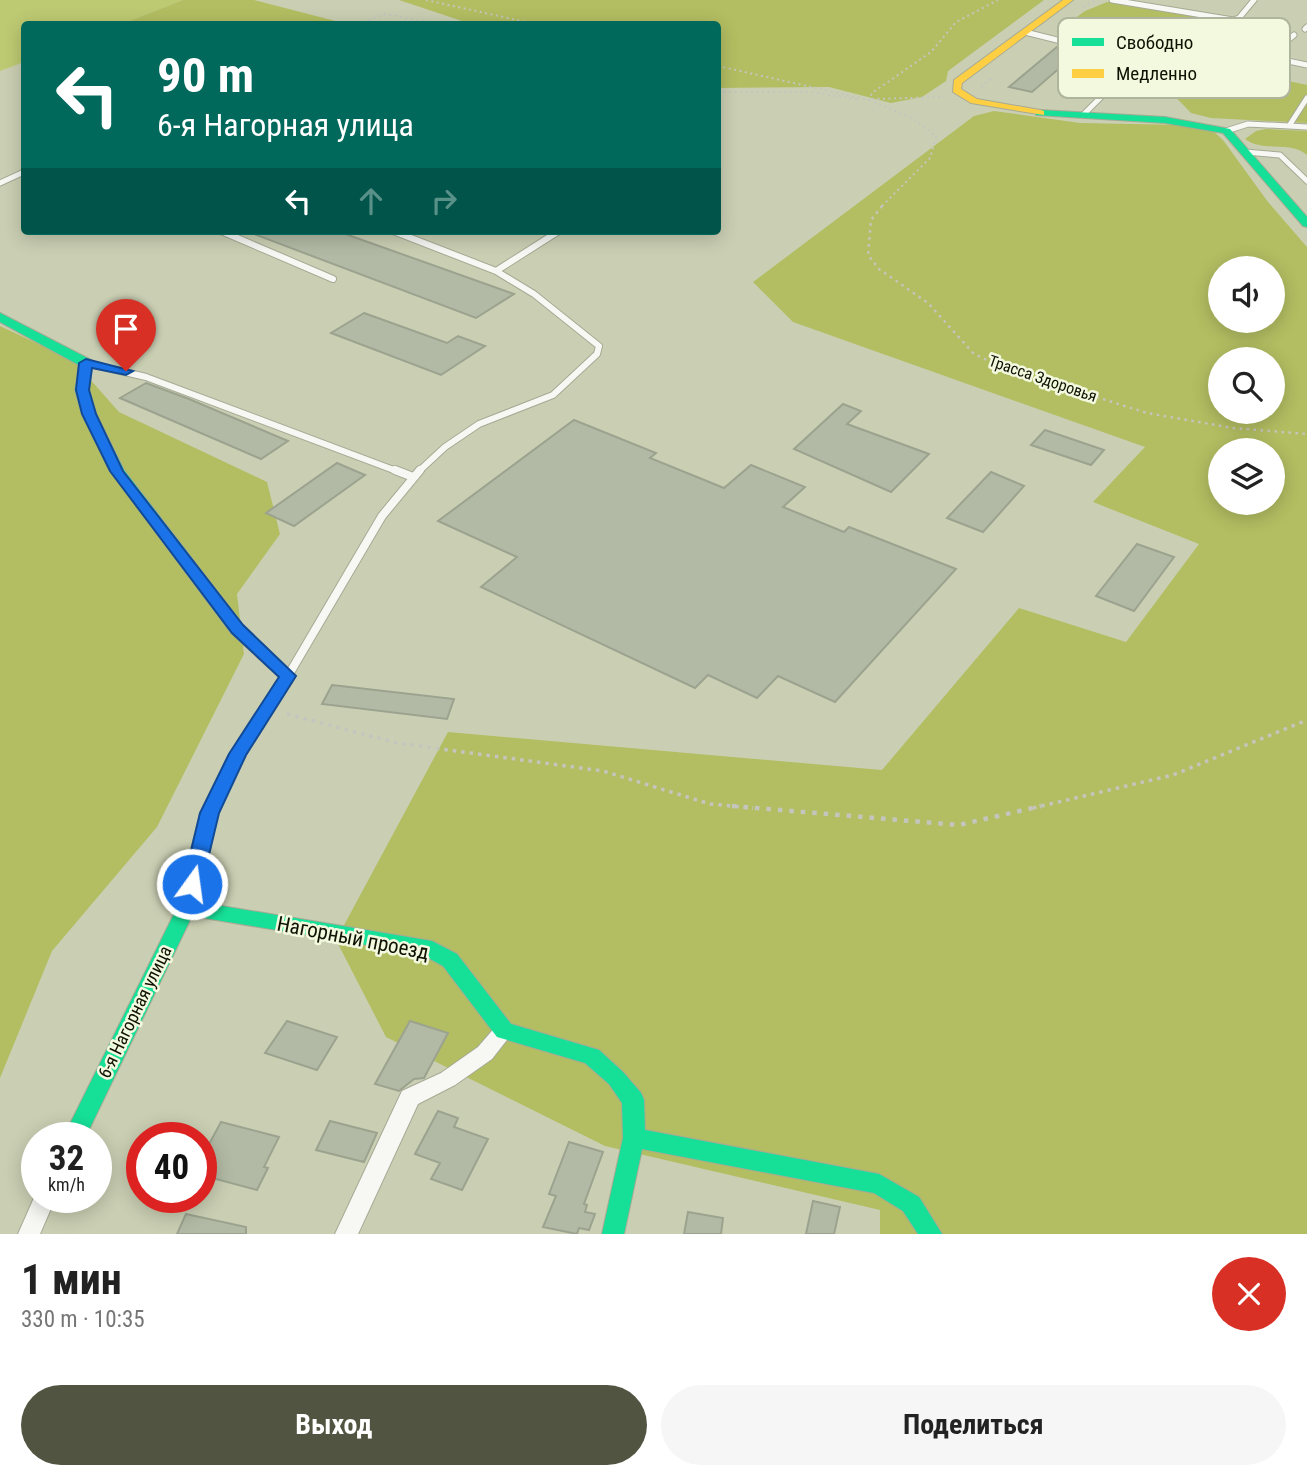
<!DOCTYPE html>
<html lang="ru">
<meta charset="utf-8">
<style>
body{margin:0;font-family:"Roboto Condensed",sans-serif;background:#f6f6f6;color:#222;height:100vh;display:flex;flex-direction:column;font-size:26px;white-space:nowrap}
*{box-sizing:border-box;margin:0}
p{font-size:23px;color:#767676}
.icon{flex:none;width:38px;height:38px;fill:none;stroke:currentColor;stroke-width:2;stroke-linecap:round;stroke-linejoin:round}
.map{position:relative;height:1234px;overflow:hidden}
.details{display:flex;flex-direction:column;background:#fff;flex:1}
.details>*{flex:none}
.banner{position:absolute;left:21px;top:21px;width:700px;height:214px;border-radius:7px;box-shadow:0 4px 18px #0003;background:#00695c;color:#fff;overflow:hidden}
.controls{position:absolute;left:1208px;top:256px;display:grid;gap:14px}
.controls a{display:grid;place-items:center;width:77px;height:77px;border-radius:50%;background:#fff;box-shadow:0 4px 18px #0003;font-size:35px}
.speed{position:absolute;left:21px;top:1122px;display:flex;gap:14px;font-size:35px;font-weight:700;text-align:center}
.speed>*{display:grid;place-content:center;width:91px;height:91px;border-radius:50%;background:#fff;box-shadow:0 4px 18px #0003;line-height:1}
.speed small{font-size:18px;font-weight:400}
.speed .limit{border:10px solid #d22;background:#fff;color:#111}
.pin{position:absolute;display:grid;place-items:center;width:60px;height:60px;color:#fff;margin:-72px -30px;border-radius:50% 50% 50% 0;rotate:-45deg;box-shadow:0 0 7px #0007}
.pin .icon{rotate:45deg}
.me{position:absolute;width:77px;margin:-38px;rotate:14deg;stroke-linejoin:round;filter:drop-shadow(0 0 5px #0008)}
.turn{display:flex;align-items:center;gap:24px;height:147px;padding:0 21px;font-size:32px}
.turn .icon{width:91px;height:91px;stroke-width:2.5}
.turn b{display:block;font-size:49px;line-height:60px}
.lanes{display:flex;align-items:center;height:66px;padding:0 21px;background:#0003;justify-content:center;gap:35px;direction:ltr}
.lanes .off{opacity:.35}
.round{display:grid;place-items:center;flex:none;width:74px;height:74px;border-radius:37px;background:#f6f6f6}
.head{display:flex;align-items:center;justify-content:space-between;height:119px;padding:0 21px}
h1{font-size:42px;font-weight:700;line-height:52px}
.primary-button{display:flex;gap:14px;margin-top:auto;padding:14px 21px}
.primary-button a{flex:1;height:80px;border-radius:42px;background:#505440;color:#fff;font-size:28px;font-weight:700;line-height:80px;text-align:center}
.primary-button a+a{background:#f6f6f6;color:#222}
.map>svg:first-child{display:block}
.green{fill:#beca72}
.forest{fill:#b3be62;fill-rule:evenodd}
.building{fill:#b2baa5;stroke:#9ba38f;stroke-width:2}
.lines{fill:none;stroke-linecap:round;stroke-linejoin:round}
.lane-far2-casing{stroke:#a6aa94;stroke-width:7}
.lane-far1-casing{stroke:#a6aa94;stroke-width:8}
.lane-casing{stroke:#a6aa94;stroke-width:10}
.street-casing{stroke:#a6aa94;stroke-width:2}
.fast-casing{stroke:#a6aa94;stroke-width:2}
.slow-casing{stroke:#a6aa94;stroke-width:2}
.path-far3{stroke:#c4c6bd;stroke-width:2;stroke-dasharray:2 3.5;stroke-linecap:butt}
.path-far2{stroke:#c4c6bd;stroke-width:2.5;stroke-dasharray:2.5 4.5;stroke-linecap:butt}
.path-far1{stroke:#c4c6bd;stroke-width:3.5;stroke-dasharray:3.5 5;stroke-linecap:butt}
.path{stroke:#c4c6bd;stroke-width:4.5;stroke-dasharray:4.5 7;stroke-linecap:butt}
.lane-far2{stroke:#f7f8f4;stroke-width:5}
.lane-far1{stroke:#f7f8f4;stroke-width:6}
.lane{stroke:#f7f8f4;stroke-width:8}
.street{fill:#f7f8f4;fill-rule:evenodd}
.fast{fill:#16e098;fill-rule:evenodd}
.slow{fill:#ffcf43;fill-rule:evenodd}
.route{fill:#1a73e8;stroke:#114b97;stroke-width:2}
.labels{text-anchor:middle;stroke-width:5;stroke-linejoin:round;paint-order:stroke}
.far-street-label{font-size:16px;fill:#0f1202;stroke:#f3f9df}
.street-label{font-size:18px;fill:#0f1202;stroke:#f3f9df}
.near-street-label{font-size:21px;fill:#0f1202;stroke:#f3f9df}
.key{fill:#f3f9df;stroke:#afb49d;stroke-width:2}
.key-label{font-size:19px;fill:#0f1202}
</style>
<div class="map">
<svg width="1307" height="1234" viewBox="0 0 1307 1234">
<rect width="100%" height="100%" fill="#cacfb3"/>
<path class="green" d="M0,0H183L122,24H24V62L0,71Z"/>
<path class="forest" d="M183,0H254L347,24H122Z
M399,0H1044L948,71L946,81L922,97L891,103L829,87L718,88V24H471Z
M1107,2L1255,25L1247,37L1209,41L1170,58L1056,32L1085,11Z
M1183,62H1200L1307,85V123L1211,118L1191,113L1159,80Z
M994,111L1080,123L1184,125L1211,129L1223,140L1268,202L1307,247V1234H880V1210L605,1146L386,1037L336,940L448,732L882,770L1019,608L1126,642L1199,544L1093,502L1145,447L793,322L753,282L974,116ZM1220,268H1272V320H1220ZM1220,359H1272V411H1220ZM1220,450H1272V502H1220Z
M1266,129L1307,131V155C1289,140 1264,153 1245,139L1256,131Z
M0,326L73,360L119,412L267,482L280,534L237,594L244,654L157,827L52,951L0,1078Z"/>
<path class="building" d="M1058,46L1079,51L1032,92L1009,87Z
M246,231H337L514,294L476,318Z
M364,313L447,343L458,336L485,346L441,375L331,333Z
M146,383L189,399L288,441L261,459L120,398Z
M843,404L861,411L847,424L929,454L891,492L794,449Z
M574,420L656,453L650,458L724,488L751,465L805,487L783,507L844,532L849,527L956,569L835,702L778,676L757,698L708,675L695,688L481,587L517,557L438,521Z
M1045,430L1104,450L1091,465L1031,445Z
M337,463L365,475L294,526L266,513Z
M991,472L1024,486L983,532L947,518Z
M1137,544L1174,557L1134,611L1096,596Z
M332,685L454,699L447,719L322,704Z
M287,1021L337,1037L317,1070L265,1053Z
M410,1021L448,1033L424,1078L414,1079L399,1091L375,1084Z
M438,1111L458,1118L454,1127L488,1139L462,1190L431,1179L440,1163L415,1154Z
M330,1121L377,1133L364,1162L316,1150Z
M221,1122L279,1137L264,1167L268,1168L257,1190L201,1175V1159Z
M569,1142L603,1152L584,1204L587,1205L585,1212L595,1214L589,1230L579,1228L577,1234L543,1227L556,1196L549,1194Z
M813,1201L840,1207L834,1234H806Z
M688,1212L723,1218L721,1234H684Z
M186,1214L246,1227V1234H177Z"/>
<g class="lines">
<defs>
<path id="lane-far2" d="M1112,0L1233,20L1239,18L1254,0
M1305,29L1307,27
M1025,32L1097,50L1065,80L1105,93L1083,115
M1227,48L1307,65
M1268,56L1294,35
M1289,126L1307,127
M1226,131L1248,124L1289,126L1307,98
M1245,152L1280,155L1307,181
M0,183L24,172"/>
<path id="lane-far1" d="M221,231L333,279
M393,231L496,271L534,294L599,346L597,354L553,395L479,424L445,447L418,472
M496,271L559,231
M86,363L146,377L399,472"/>
<path id="lane" d="M395,470L413,477
M288,676L382,516L420,470"/>
<path id="street" d="M504,1022L511,1025L514,1031L492,1059L455,1085L418,1104L358,1234H335L402,1091L441,1073L478,1047L497,1025Z
M37,1191V1197H56L40,1234H18Z"/>
<path id="fast" d="M1040,110L1165,117L1230,129L1307,217V227L1303,226L1223,133L1165,123L1036,115V111Z
M0,313L91,360L92,363L89,390L96,414L124,470L243,625L296,676L246,755L218,813L198,902L432,941L457,954L511,1024L599,1050L623,1072L641,1093L644,1100L645,1130L879,1174L919,1197L942,1234H918L903,1211L874,1193L642,1149L624,1234H602L623,1138L622,1103L609,1084L585,1063L497,1037L443,966L421,954L192,916L85,1138H63L177,908L200,813L229,754L279,677L231,633L110,471L82,414L75,390L79,365L0,322Z"/>
<path id="slow" d="M1063,0H1073L962,83L961,89L977,99L1040,110L1044,111V115L971,103L953,92L954,80Z"/>
</defs>
<use href="#lane-far2" class="lane-far2-casing"/>
<use href="#lane-far1" class="lane-far1-casing"/>
<use href="#lane" class="lane-casing"/>
<use href="#street" class="street-casing"/>
<use href="#fast" class="fast-casing"/>
<use href="#slow" class="slow-casing"/>
<path class="path-far3" d="M426,0L535,24
M1083,7L1097,0
M358,24L385,14L440,24
M718,66L869,100L872,93L931,52L956,22L998,0
M981,87L994,76
M718,92H811L857,99
M872,99L944,97
M869,100L914,119L936,137L930,158L880,208"/>
<path class="path-far2" d="M882,206L871,220L868,255L879,269L928,303L974,354L1004,368L1147,413L1233,428L1307,434"/>
<path class="path-far1" d="M287,714L397,743L603,771L710,804L753,808
M1033,808L1173,775L1307,720"/>
<path class="path" d="M732,806L959,825L1041,806"/>
<use href="#lane-far2" class="lane-far2"/>
<use href="#lane-far1" class="lane-far1"/>
<use href="#lane" class="lane"/>
<use href="#street" class="street"/>
<use href="#fast" class="fast"/>
<use href="#slow" class="slow"/>
</g>
<path class="route" d="M86,359L133,371L126,375L92,368L89,390L96,414L123,471L243,625L296,676L246,755L219,813L202,884L192,892L183,884L200,813L229,754L279,677L232,633L110,471L82,414L76,390L79,363Z"/>
<g class="labels">
<g class="far-street-label">
<text transform="translate(1043 378) rotate(19)" y="6">Трасса Здоровья</text>
</g>
<g class="street-label">
<text transform="translate(135 1012) rotate(-64)" y="6">6-я Нагорная улица</text>
</g>
<g class="near-street-label">
<text transform="translate(353 938) rotate(11)" y="7">Нагорный проезд</text>
</g>
</g>
<rect x="1058" y="18" width="232" height="80" rx="10" class="key"/>
<rect x="1072" y="38" width="32" height="8" fill="#16e098"/>
<rect x="1072" y="69" width="32" height="9" fill="#ffcf43"/>
<g class="key-label">
<text x="1116" y="49">Свободно</text>
<text x="1116" y="80">Медленно</text>
</g>
</svg>
<div class="controls">
<a><svg class="icon" aria-label="sound" viewBox="0 0 24 24"><path d="M4 9h4l5-4v14l-5-4H4zM17 9q2 3 0 6"/></svg></a>
<a><svg class="icon" aria-label="search" viewBox="0 0 24 24"><circle cx="10" cy="10" r="6"/><path d="M15 15l6 6"/></svg></a>
<a><svg class="icon" aria-label="layers" viewBox="0 0 24 24"><path d="M12 4l9 5-9 5-9-5zM3 14l9 5 9-5"/></svg></a>
</div>
<div class="speed"><div>32<small>km/h</small></div><div class="limit">40</div></div>
<div class="pin" style="left:126px;top:371px;background:#d93025"><svg class="icon" aria-label="arrive" viewBox="0 0 24 24"><path d="M6 21V4h12l-3 4 3 4H6"/></svg></div>
<svg class="me" style="left:192px;top:884px" viewBox="-20 -20 40 40"><circle r="17" fill="#1a73e8" stroke="#fff" stroke-width="3"/><path d="M0-11L8 9 0 5-8 9z" fill="#fff"/></svg>
<div class="banner">
<div class="turn"><svg class="icon" aria-label="left" viewBox="0 0 24 24"><path d="M17 20v-9H6M10 6l-5 5 5 5"/></svg><div><b>90 m</b>6-я Нагорная улица</div></div>
<div class="lanes"><svg class="icon" aria-label="left" viewBox="0 0 24 24"><path d="M17 20v-9H6M10 6l-5 5 5 5"/></svg><svg class="icon off" aria-label="ahead" viewBox="0 0 24 24"><path d="M12 20V5M6 11l6-6 6 6"/></svg><svg class="icon off" aria-label="right" viewBox="0 0 24 24"><path d="M7 20v-9h11M14 6l5 5-5 5"/></svg></div>
</div>
</div>
<section class="details">
<div class="head"><div><h1>1 мин</h1><p>330 m · 10:35</p></div><a class="round" style="background:#d93025;color:#fff"><svg class="icon" aria-label="close" viewBox="0 0 24 24"><path d="M6 6l12 12M18 6L6 18"/></svg></a></div>
<div class="primary-button"><a>Выход</a><a>Поделиться</a></div>
</section>
